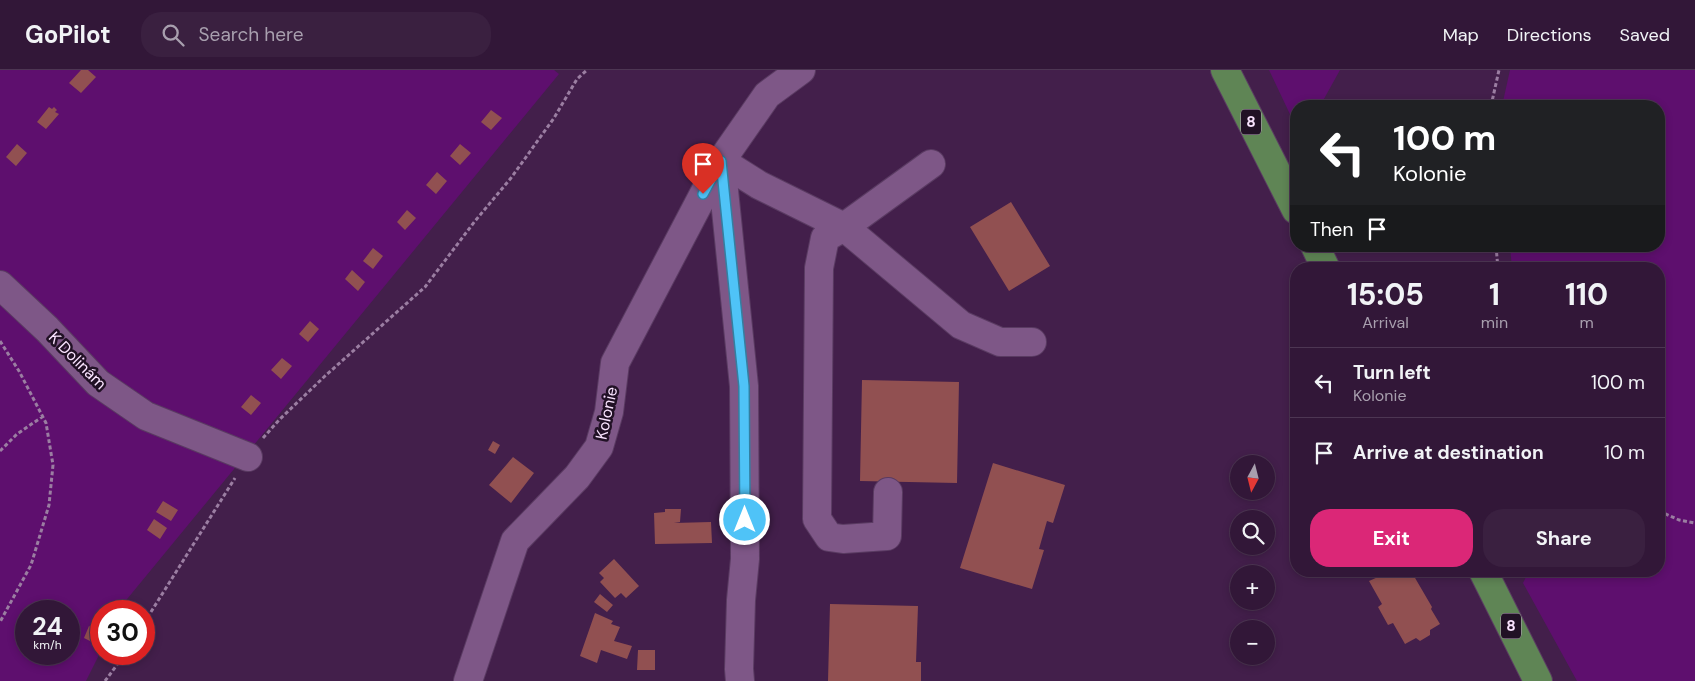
<!DOCTYPE html>
<meta charset="utf-8">
<style>
body{margin:0;font-family:"DM Sans",sans-serif;background:#3a2040;color:#f1f3f6;height:100vh;display:flex;flex-direction:column;font-size:19px;white-space:nowrap}
*{box-sizing:border-box;margin:0}
p{font-size:16px;color:#a89fae}
.icon{flex:none;width:28px;height:28px;fill:none;stroke:currentColor;stroke-width:2;stroke-linecap:round;stroke-linejoin:round}
.map{position:relative;flex:1;overflow:hidden}
.sheet{position:absolute;left:1290px;top:192px;width:375px;height:315px;display:flex;flex-direction:column;background:#321738;border-radius:20px;box-shadow:0 2px 8px #0003,0 0 0 1px #4d3653}
.sheet>*{flex:none}
.banner{position:absolute;left:1290px;top:30px;width:375px;height:152px;border-radius:20px;box-shadow:0 2px 8px #0003,0 0 0 1px #4d3653;background:#202124;color:#fff;overflow:hidden}
.needle{width:32px;rotate:187deg}
.fabs{position:absolute;left:1230px;top:385px;display:grid;gap:10px}
.fabs a{display:grid;place-items:center;width:45px;height:45px;border-radius:50%;background:#321738;box-shadow:0 2px 8px #0003,0 0 0 1px #4d3653;font-size:25px}
.speed{position:absolute;left:15px;top:530px;display:flex;gap:10px;font-size:25px;font-weight:700;text-align:center}
.speed>*{display:grid;place-content:center;width:65px;height:65px;border-radius:50%;background:#321738;box-shadow:0 2px 8px #0003,0 0 0 1px #4d3653;line-height:1}
.speed small{font-size:12px;font-weight:400}
.speed .limit{border:8px solid #d22;background:#fff;color:#111}
.pin{position:absolute;display:grid;place-items:center;width:42px;height:42px;color:#fff;margin:-51px -21px;border-radius:50% 50% 50% 0;rotate:-45deg;box-shadow:0 0 5px #0007}
.pin .icon{rotate:45deg}
.me{position:absolute;width:55px;margin:-28px;rotate:0deg;stroke-linejoin:round;filter:drop-shadow(0 0 4px #0008)}
.turn{display:flex;align-items:center;gap:18px;height:105px;padding:0 20px;font-size:22px}
.turn .icon{width:65px;height:65px;stroke-width:2.5}
.turn b{display:block;font-size:35px;line-height:42px}
.then{display:flex;align-items:center;height:48px;padding:0 20px;background:#0003;gap:10px;font-size:19px}
.eta{display:flex;justify-content:space-evenly;align-items:center;height:85px;text-align:center}
.eta b{font-size:30px;font-weight:700;line-height:35px}
.primary-button{display:flex;gap:10px;margin-top:auto;padding:10px 20px}
.primary-button a{flex:1;height:58px;border-radius:20px;background:#db2777;color:#fff;font-size:20px;font-weight:700;line-height:58px;text-align:center}
.primary-button a+a{background:#3a2040;color:#f1f3f6}
ul{padding:0;list-style:none}
li{display:flex;align-items:center;gap:15px;height:70px;padding:0 20px;border-top:1px solid #4d3653}
li div{flex:1}
li b{display:block;font-size:19px}
li em{font-style:normal}
header{display:flex;align-items:center;gap:30px;box-sizing:border-box;height:70px;padding:0 25px;background:#321738;border-bottom:1px solid #4d3653}
header strong{font-size:24px}
nav{display:flex;gap:28px;margin-inline-start:auto;font-size:18px}
.search{width:350px;height:45px;background:#3a2040;display:flex;align-items:center;gap:12px;box-sizing:border-box;padding:0 18px;border-radius:20px;color:#a89fae;font-size:19px}
.map>svg:first-child{display:block}
.green{fill:#5e0f6e;fill-rule:evenodd}
.building{fill:#915051}
.lines{fill:none;stroke-linecap:round;stroke-linejoin:round}
.minor-casing{stroke:#5a3b62;stroke-width:30}
.major-casing{stroke:#5a3b62;stroke-width:30}
.path{stroke:#9b7ea2;stroke-width:3;stroke-dasharray:4 2.5;stroke-linecap:butt}
.minor{stroke:#7e5787;stroke-width:28}
.major{stroke:#5f8555;stroke-width:28}
.route-casing{stroke:#337fa1;stroke-width:12}
.route{stroke:#4fc3f7;stroke-width:9}
.labels{text-anchor:middle;stroke-width:5;stroke-linejoin:round;paint-order:stroke}
.shield{fill:#211125;stroke:#b9a5be;stroke-width:1}
.shield-label{font-size:15px;font-weight:bold;fill:#fae4ff}
.street-label{font-size:16px;fill:#fae4ff;stroke:#211125}
</style>
<header>
<strong>GoPilot</strong>
<div class="search"><svg class="icon" aria-label="search" viewBox="0 0 24 24"><circle cx="10" cy="10" r="6"/><path d="M15 15l6 6"/></svg>Search here</div>
<nav><a>Map</a><a>Directions</a><a>Saved</a></nav>
</header>
<div class="map">
<svg width="1695" height="611" viewBox="0 0 1695 611">
<rect width="100%" height="100%" fill="#431f4b"/>
<path class="green" d="M0,0H554L559,4L123,534L119,541H101V581L86,611H0ZM26,541H69V584H26Z
M1269,0H1340L1320,36H1296V57Z
M1510,0H1695V611H1577L1523,513L1529,501H1659V199H1512L1510,176H1659V36H1502Z"/>
<path class="building" d="M81,0H88L96,7L81,23L69,13Z
M49,37L52,39L54,37L57,40L55,42L59,44L46,59L37,52Z
M491,40L502,48L491,60L481,52Z
M17,74L27,83L16,96L6,87Z
M460,74L471,83L460,95L450,86Z
M437,102L447,111L436,124L426,115Z
M1011,132L1050,196L1009,221L970,157Z
M407,140L416,148L405,160L397,152Z
M373,178L383,186L373,199L363,191Z
M352,200L365,212L358,221L345,209Z
M310,251L319,259L308,272L299,264Z
M282,288L292,296L281,309L271,300Z
M862,310L959,312L957,413L860,411Z
M251,325L261,333L251,345L241,337Z
M493,371L500,375L495,384L488,380Z
M513,387L534,403L511,433L489,415Z
M993,393L1065,415L1053,453L1047,451L1039,479L1044,480L1032,519L960,498Z
M163,431L178,440L171,451L156,442Z
M665,439H681L680,452L674,453L711,452L712,473L655,474L654,443L665,442Z
M154,449L167,458L160,469L147,460Z
M614,489L639,516L626,528L621,523L615,528L600,512L604,508L599,503Z
M1379,501H1411L1432,537L1431,539L1440,554L1430,560V565L1420,571L1416,568L1405,574L1393,553L1388,555L1378,537L1382,534L1369,511L1378,507Z
M600,524L613,535L607,542L594,532Z
M830,534L918,536L916,592H921V611H828Z
M595,543L613,551L611,554L620,557L614,571L632,576L627,589L601,580L597,593L580,586Z
M89,556L101,562V569L98,575L84,568Z
M638,580H655V600H637Z"/>
<g class="lines">
<defs>
<path id="minor" d="M0,215L47,259L98,313L146,346L248,387
M888,422L887,466L843,469L829,467L817,449L819,198L825,168L844,157L931,94
M468,611L515,471L577,407L599,377L609,342L615,293L721,91L759,115L844,157L961,255L1000,272H1032
M740,611L739,599L741,530L745,489L744,316L721,91L767,25L801,0"/>
<path id="major" d="M1225,0L1296,140
M1315,176L1326,199
M1483,501L1538,611"/>
</defs>
<use href="#minor" class="minor-casing"/>
<use href="#major" class="major-casing"/>
<path class="path" d="M1491,36L1499,0
M1496,176L1498,199
M0,271L19,301L46,353L53,395L49,435L31,495L0,552
M263,368L279,350L325,306L425,217L475,151L511,108L554,48L577,9L587,0
M0,381L17,364L42,347
M1659,441L1679,450L1695,453
M144,553L235,408
M105,611L125,584"/>
<use href="#minor" class="minor"/>
<use href="#major" class="major"/>
</g>
<g class="lines">
<defs>
<path id="route" d="M703,124L721,91L744,316L745,450"/>
</defs>
<use href="#route" class="route-casing"/>
<use href="#route" class="route"/>
</g>
<g class="labels">
<g class="shield">
<rect x="1241" y="39.5" width="20" height="25" rx="4"/>
<rect x="1501" y="543.5" width="20" height="25" rx="4"/>
</g>
<g class="shield-label">
<text x="1251" y="57">8</text>
<text x="1511" y="561">8</text>
</g>
<g class="street-label">
<text transform="translate(78 290) rotate(45)" y="6">K Dolinám</text>
<text transform="translate(606 343) rotate(-78)" y="6">Kolonie</text>
</g>
</g>
</svg>
<div class="fabs">
<a><svg class="needle" viewBox="-14 -14 28 28"><path d="M0-13l5 13h-10z" fill="#e53935"/><path d="M0 13l5-13h-10z" fill="#a89fae"/></svg></a>
<a><svg class="icon" aria-label="search" viewBox="0 0 24 24"><circle cx="10" cy="10" r="6"/><path d="M15 15l6 6"/></svg></a>
<a>+</a>
<a>−</a>
</div>
<div class="speed"><div>24<small>km/h</small></div><div class="limit">30</div></div>
<div class="pin" style="left:703px;top:124px;background:#d93025"><svg class="icon" aria-label="arrive" viewBox="0 0 24 24"><path d="M6 21V4h12l-3 4 3 4H6"/></svg></div>
<svg class="me" style="left:745px;top:450px" viewBox="-20 -20 40 40"><circle r="17" fill="#4fc3f7" stroke="#fff" stroke-width="3"/><path d="M0-11L8 9 0 5-8 9z" fill="#fff"/></svg>
<div class="banner">
<div class="turn"><svg class="icon" aria-label="left" viewBox="0 0 24 24"><path d="M17 20v-9H6M10 6l-5 5 5 5"/></svg><div><b>100 m</b>Kolonie</div></div>
<div class="then">Then<svg class="icon" aria-label="arrive" viewBox="0 0 24 24"><path d="M6 21V4h12l-3 4 3 4H6"/></svg></div>
</div>
<section class="sheet">
<div class="eta">
<div><b>15:05</b><p>Arrival</p></div>
<div><b>1</b><p>min</p></div>
<div><b>110</b><p>m</p></div>
</div>
<ul>
<li><svg class="icon" aria-label="left" viewBox="0 0 24 24"><path d="M17 20v-9H6M10 6l-5 5 5 5"/></svg><div><b>Turn left</b><p>Kolonie</p></div><em>100 m</em></li>
<li><svg class="icon" aria-label="arrive" viewBox="0 0 24 24"><path d="M6 21V4h12l-3 4 3 4H6"/></svg><div><b>Arrive at destination</b></div><em>10 m</em></li>
</ul>
<div class="primary-button"><a>Exit</a><a>Share</a></div>
</section>
</div>
